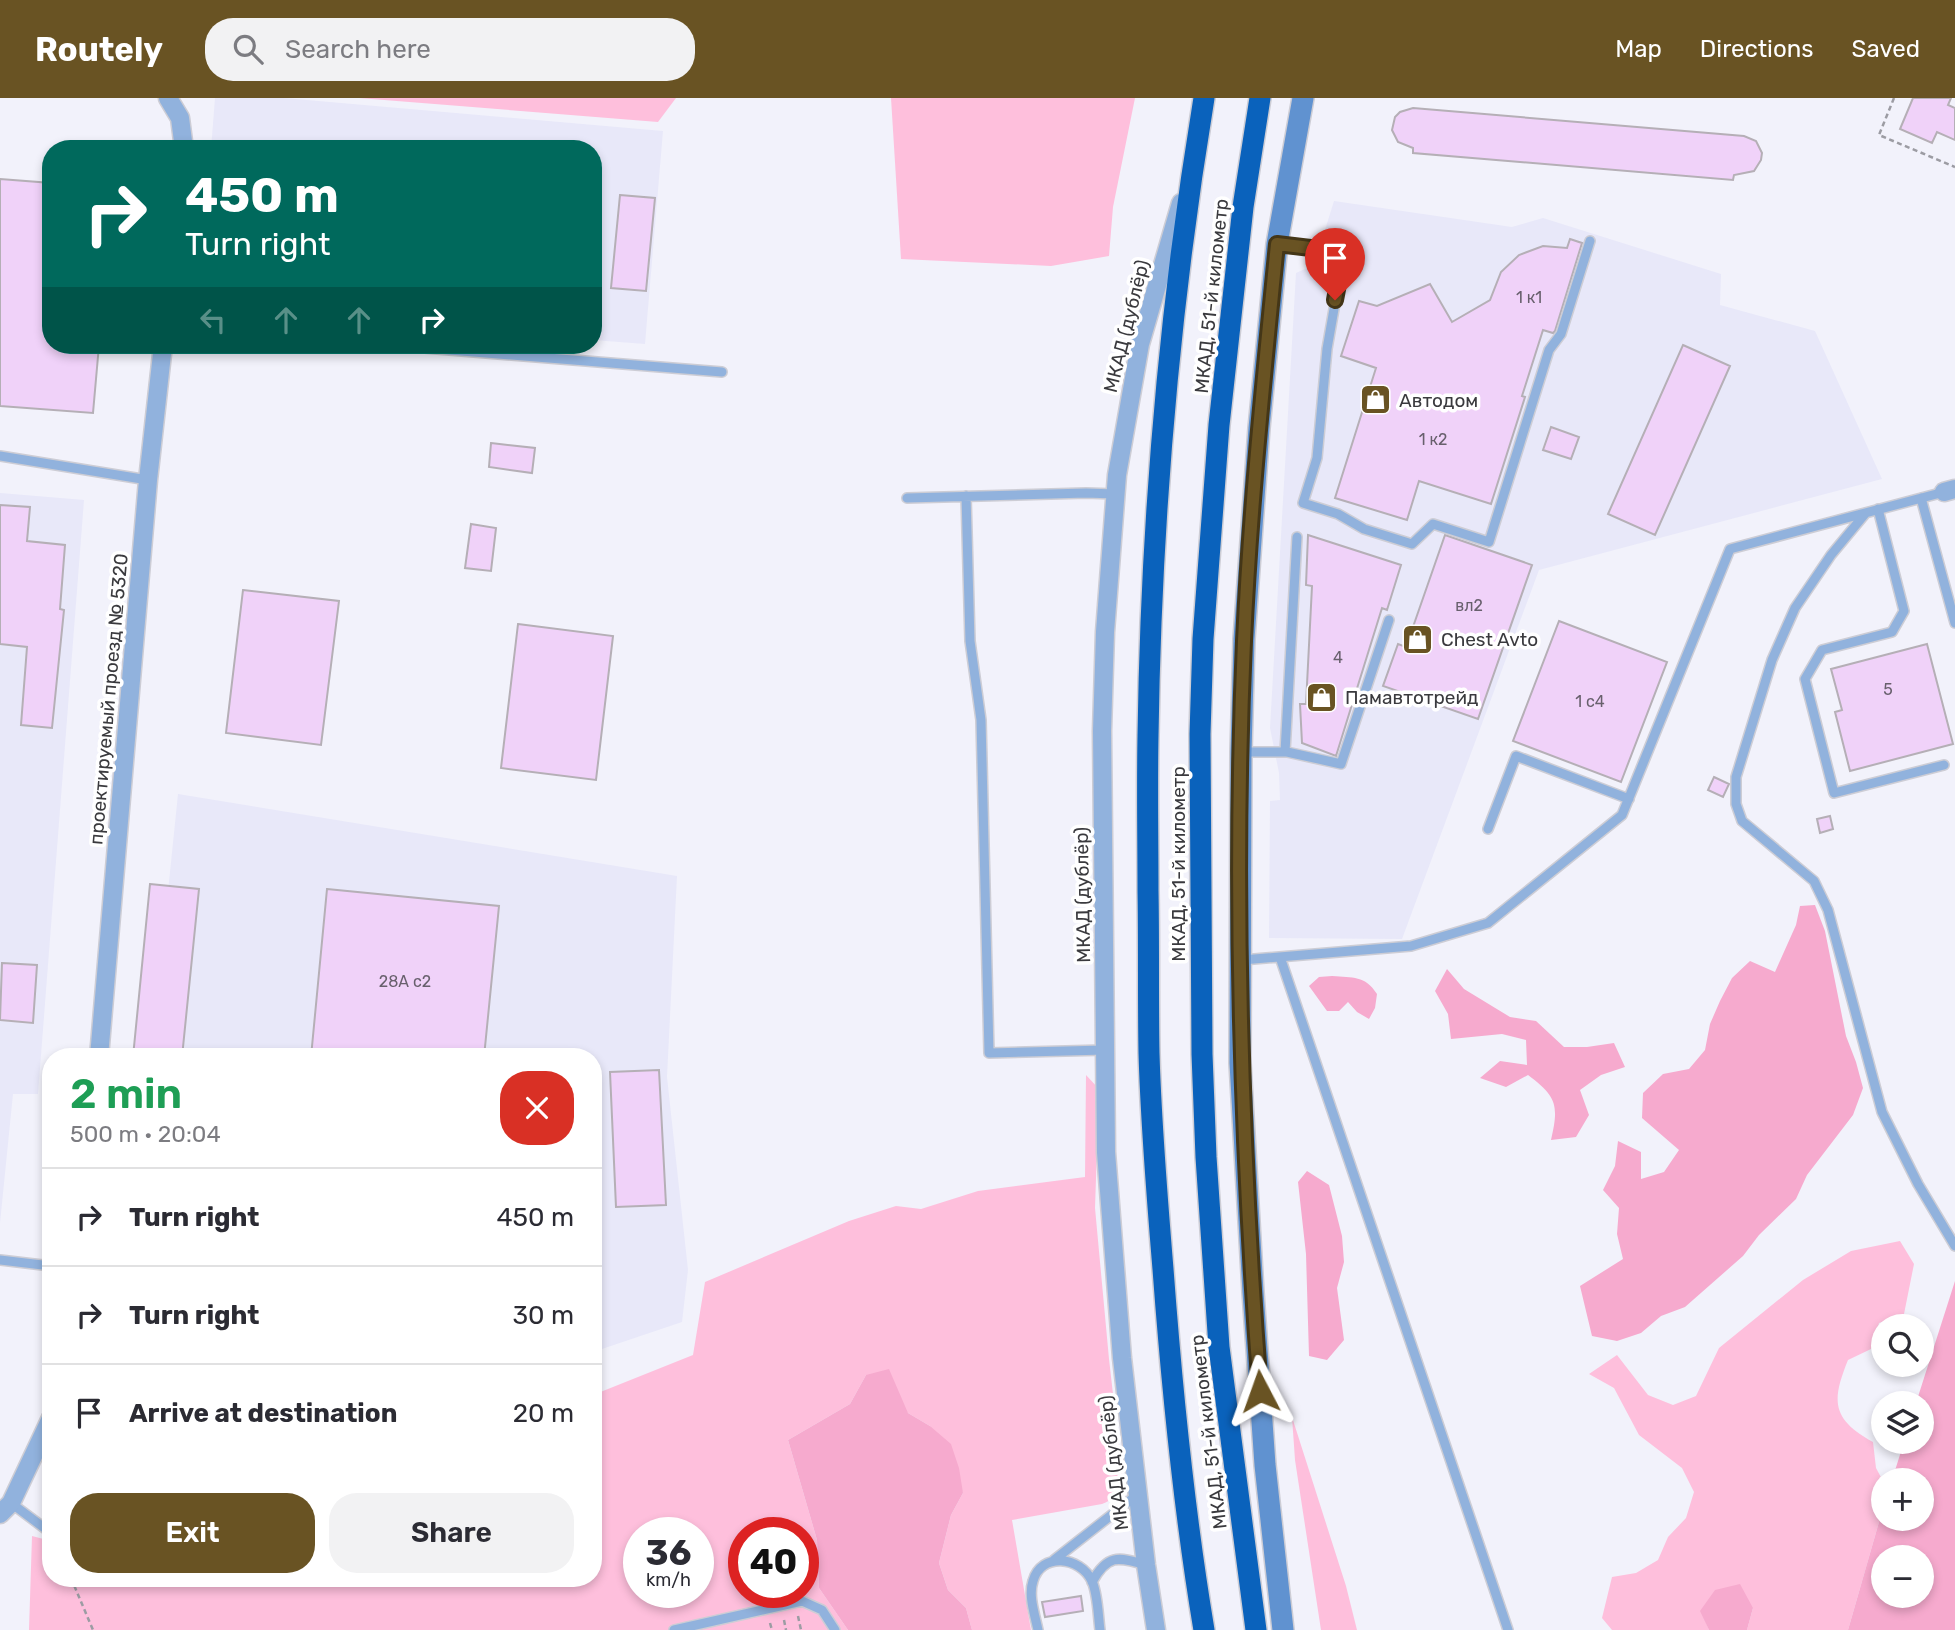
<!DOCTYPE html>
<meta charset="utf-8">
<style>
body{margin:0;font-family:Rubik,sans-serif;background:#f2f2f3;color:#2b2b33;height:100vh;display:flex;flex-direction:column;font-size:26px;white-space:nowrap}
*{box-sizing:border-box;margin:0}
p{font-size:23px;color:#7c7c81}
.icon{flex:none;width:38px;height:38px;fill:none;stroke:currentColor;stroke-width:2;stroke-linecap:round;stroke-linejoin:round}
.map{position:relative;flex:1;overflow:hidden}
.sheet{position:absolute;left:42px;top:950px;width:560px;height:539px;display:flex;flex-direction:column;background:#fff;border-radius:28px;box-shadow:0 4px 10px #0003}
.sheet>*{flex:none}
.banner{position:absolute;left:42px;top:42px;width:560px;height:214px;border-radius:28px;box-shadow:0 4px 10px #0003;background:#00695c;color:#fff;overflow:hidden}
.tools{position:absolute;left:1871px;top:1216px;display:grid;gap:14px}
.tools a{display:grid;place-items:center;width:63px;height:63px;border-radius:50%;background:#fff;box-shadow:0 4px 10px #0003;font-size:35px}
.speed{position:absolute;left:623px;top:1419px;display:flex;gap:14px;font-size:35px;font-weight:700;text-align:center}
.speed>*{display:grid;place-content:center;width:91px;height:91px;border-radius:50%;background:#fff;box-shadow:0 4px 10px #0003;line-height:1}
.speed small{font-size:18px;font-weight:400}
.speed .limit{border:10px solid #d22;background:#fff;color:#111}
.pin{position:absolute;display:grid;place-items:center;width:60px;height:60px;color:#fff;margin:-72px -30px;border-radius:50% 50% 50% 0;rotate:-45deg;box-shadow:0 0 7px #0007}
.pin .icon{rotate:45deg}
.me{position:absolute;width:77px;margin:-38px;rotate:356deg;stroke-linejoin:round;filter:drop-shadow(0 0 5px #0008)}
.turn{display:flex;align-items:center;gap:24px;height:147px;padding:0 28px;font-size:32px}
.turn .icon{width:91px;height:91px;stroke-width:2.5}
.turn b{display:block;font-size:49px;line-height:60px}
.lanes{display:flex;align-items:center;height:66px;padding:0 28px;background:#0003;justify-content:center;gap:35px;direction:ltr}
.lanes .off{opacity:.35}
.round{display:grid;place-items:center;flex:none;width:74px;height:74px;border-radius:28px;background:#f2f2f3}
.summary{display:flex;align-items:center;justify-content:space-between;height:119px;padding:0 28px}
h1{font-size:42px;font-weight:600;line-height:52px;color:#1e9e55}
.button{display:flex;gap:14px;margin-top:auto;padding:14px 28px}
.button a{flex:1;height:80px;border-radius:28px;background:#695323;color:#fff;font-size:28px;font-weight:600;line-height:80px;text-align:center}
.button a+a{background:#f2f2f3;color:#2b2b33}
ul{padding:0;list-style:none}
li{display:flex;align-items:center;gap:21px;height:98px;padding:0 28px;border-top:2px solid #e1e1e2}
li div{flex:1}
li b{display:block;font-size:26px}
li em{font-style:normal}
header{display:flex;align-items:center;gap:42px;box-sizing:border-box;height:98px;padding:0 35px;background:#695323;color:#fff}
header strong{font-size:33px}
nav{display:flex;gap:38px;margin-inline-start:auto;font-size:24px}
.search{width:490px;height:63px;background:#f2f2f3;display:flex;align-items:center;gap:18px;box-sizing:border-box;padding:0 24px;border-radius:28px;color:#7c7c81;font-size:26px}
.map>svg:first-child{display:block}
.built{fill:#e8e8f9}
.green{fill:#febfdc;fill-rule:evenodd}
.forest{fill:#f6aace;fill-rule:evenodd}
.building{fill:#f0d2f9;stroke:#b5afb6;stroke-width:2}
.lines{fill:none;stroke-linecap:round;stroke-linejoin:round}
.lane-casing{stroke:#cdcdd5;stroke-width:12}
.street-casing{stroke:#cdcdd5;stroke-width:21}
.secondary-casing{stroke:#cdcdd5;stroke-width:24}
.highway-casing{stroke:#cdcdd5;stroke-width:24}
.path{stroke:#9c9ca3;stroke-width:2.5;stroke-dasharray:5 3.5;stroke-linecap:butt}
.lane{stroke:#91b2dd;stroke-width:9}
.street{stroke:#91b2dd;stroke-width:18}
.secondary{stroke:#6092d0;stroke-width:21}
.highway{stroke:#0a62bc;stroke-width:21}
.route-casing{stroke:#443617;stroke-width:18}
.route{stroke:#695323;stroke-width:12}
.labels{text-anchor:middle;stroke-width:7;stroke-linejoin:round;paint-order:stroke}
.number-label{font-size:16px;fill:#68606d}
.street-label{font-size:19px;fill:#3a3a3e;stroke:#fff}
.poi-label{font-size:19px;fill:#3a3a3e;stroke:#fff;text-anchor:start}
</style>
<header>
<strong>Routely</strong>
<div class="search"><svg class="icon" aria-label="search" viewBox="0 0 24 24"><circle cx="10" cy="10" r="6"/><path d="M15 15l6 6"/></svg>Search here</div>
<nav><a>Map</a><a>Directions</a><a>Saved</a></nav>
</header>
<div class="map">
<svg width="1955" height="1532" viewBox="0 0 1955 1532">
<rect width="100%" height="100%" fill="#f2f2fb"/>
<path class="built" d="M215,0H284L663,33L645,246L593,242V51H211Z
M1334,103L1512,129L1543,120L1721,176L1720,207L1815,233L1882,381L1539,472L1402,841L1269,840L1270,703L1280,702L1279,675L1270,630L1296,175L1314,167Z
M0,395L84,402L38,996H13L0,1125Z
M178,696L677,778L667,979L688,1172L682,1224L593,1254V959H151Z"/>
<path class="green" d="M359,0H676L658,24Z
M891,0H1135L1113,109L1109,158L1051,168L901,161Z
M1086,977L1099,991L1095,1110L1109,1261L1123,1384C1119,1397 1114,1401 1102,1406L1012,1422L1031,1532H972L966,1510L948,1492L939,1465L951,1417L963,1395L930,1328L908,1315L866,1277L850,1306L788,1342L817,1442L819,1490L848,1532H29L32,1438L51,1443V1480H593V1297L693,1257L705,1184L849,1123L896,1108L921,1111L978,1093L1085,1079ZM639,1435H698V1494H639ZM744,1435H803V1494H744Z
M1900,1143L1914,1166L1904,1216L1879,1225L1871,1251L1848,1262C1831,1304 1832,1321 1873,1344L1876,1370L1883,1383V1410L1848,1532H1747L1753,1510L1701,1512L1709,1532H1612L1602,1520L1612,1479L1636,1475L1658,1462L1668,1439L1686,1420L1694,1394L1682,1370L1639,1337L1614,1290L1589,1276L1617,1257L1648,1297L1673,1307L1696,1298L1719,1250L1803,1182L1851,1153Z
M1292,1319L1346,1488L1357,1532H1321L1295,1362Z"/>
<path class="forest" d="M1815,807L1825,833L1846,938L1856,964L1863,990L1853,1017L1807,1077L1796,1101L1759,1137L1743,1158L1685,1209L1661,1218L1641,1235L1617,1243L1592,1238L1580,1188L1623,1161L1617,1136L1619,1110L1603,1092L1615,1068L1618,1043L1641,1054V1081L1664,1074L1679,1052L1642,1020L1643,995L1663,976L1689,971L1705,952L1710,926L1720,903L1732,880L1750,863L1775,874L1796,827L1800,808Z
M1447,871L1464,891L1510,919L1536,923L1564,949H1587L1614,945L1625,969L1601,977L1580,992L1589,1017L1576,1039L1551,1042C1559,1007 1557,999 1528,977L1506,989L1480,980L1500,963L1527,967L1526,942L1502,936L1451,941L1448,916L1435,893Z
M1332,878C1353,880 1365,877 1377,896L1375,910L1369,921L1357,914L1348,904L1339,913H1327L1309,888L1319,879Z
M1307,1073L1329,1087L1342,1138L1344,1164L1337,1190L1344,1242L1327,1262L1309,1258L1306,1156L1298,1084Z
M1955,1183V1532H1848L1883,1410V1421H1922V1382H1892L1904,1344H1922V1306L1916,1305ZM1883,1460H1922V1498H1883Z
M889,1271L908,1315L930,1328L951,1346L959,1370L963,1395L951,1417L939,1465L948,1492L966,1510L972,1532H848L819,1490L817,1442L788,1342L850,1306L866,1277Z
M1740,1486L1753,1510L1747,1532H1709L1700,1513L1715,1492Z"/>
<path class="building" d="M1913,0H1951L1948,7L1955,10V42L1937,34L1932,45L1900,31Z
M1413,10L1744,38L1756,43L1762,55L1761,62L1754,73L1734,77L1733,82L1413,55V50L1398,44L1392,32L1395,19L1400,14Z
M0,81L51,85V247H99L93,315L0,308Z
M620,97L655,100L646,193L611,190Z
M1570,141L1582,145L1555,233L1553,235L1543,232L1522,298L1525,299L1491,406L1419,383L1407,422L1335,400L1376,270L1341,258L1359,203L1377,208L1430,186L1452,224L1490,202L1501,174L1519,157L1543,148L1567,150Z
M1683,247L1730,268L1655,437L1608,416Z
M1551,329L1579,339L1571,361L1543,352Z
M491,345L535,350L532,375L489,369Z
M0,407L30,409L27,443L65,447L60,511L64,512L52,630L21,627L27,549L0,546Z
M471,426L496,430L491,473L465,470Z
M1308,437L1401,467L1387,512L1382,510L1336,658L1302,645L1300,606H1306L1312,488L1306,487Z
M1445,437L1532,467L1478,621L1383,588L1398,546L1406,549Z
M243,492L339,503L321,647L226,635Z
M1559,523L1667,564L1621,684L1513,643Z
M518,526L613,538L596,682L501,670Z
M1927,546L1953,646L1850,673L1835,614L1842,612L1831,571Z
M1714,679L1729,686L1723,699L1708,692Z
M1830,718L1833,731L1820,735L1817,721Z
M150,786L199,791L182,959H133Z
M327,791L499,808L484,959H311Z
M2,865L37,867L33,925L0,922Z
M659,972L666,1107L616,1109L610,974Z
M1081,1498L1083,1513L1045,1519L1042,1504Z"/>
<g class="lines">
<defs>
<path id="lane" d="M1279,146L1344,154L1327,251L1317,360L1303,405L1338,416L1364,431L1412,446L1433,426L1489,444L1549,252L1561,236L1590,143
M388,247L722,274
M0,358L148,382
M966,398L970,543L981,622L989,955L1105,952
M907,400L1086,395L1115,396
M1921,400L1955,525
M1878,411L1904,513L1892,534L1822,552L1805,581L1834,695L1944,667
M1865,416L1831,457L1795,510L1772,562L1736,679V706L1742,723L1814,783L1828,812L1882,1014L1918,1086L1955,1148
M1242,654H1287L1341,666L1389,522
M1285,654L1297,439
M1488,731L1516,658L1629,701
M1280,859L1508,1532
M1242,862L1411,848L1488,825L1622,717L1730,451L1944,394
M0,1162L51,1168
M11,1405L51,1435
M1054,1462L1137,1397
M1092,1484C1107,1457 1117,1458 1146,1467
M674,1532L802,1503L822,1512L835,1532
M1038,1532C1035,1517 1028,1498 1033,1483C1041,1454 1080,1458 1092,1483C1098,1497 1098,1517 1100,1532"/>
<path id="street" d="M168,0L180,20L184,51
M1944,394L1955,391
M99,959L148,382L163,247
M0,1416L11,1405L51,1320
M1156,1532L1146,1467L1122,1260L1106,1054L1102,633L1105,534L1117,377L1140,246L1181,105"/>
<path id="secondary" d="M1283,1532L1265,1367L1253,1194L1240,965L1241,654L1244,541L1259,330L1277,146L1303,0"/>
<path id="highway" d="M1204,1532C1184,1413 1172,1292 1163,1171C1157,1099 1151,1027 1149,955C1148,901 1149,847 1148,793C1148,742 1147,690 1148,638C1151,425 1169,211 1204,0
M1256,1532L1219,1249L1206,1059L1202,956L1200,636L1203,541L1219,327L1243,109L1260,0"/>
</defs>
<use href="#lane" class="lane-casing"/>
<use href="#street" class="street-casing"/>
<use href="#secondary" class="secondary-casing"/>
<use href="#highway" class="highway-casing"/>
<path class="path" d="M1894,0L1879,37L1955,69
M71,1480L93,1532
M798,1518L801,1532
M784,1522L786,1532
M770,1525L772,1532"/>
<use href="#lane" class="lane"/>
<use href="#street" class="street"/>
<use href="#secondary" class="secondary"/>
<use href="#highway" class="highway"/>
</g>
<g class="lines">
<defs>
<path id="route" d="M1260,1293C1241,1043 1233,793 1244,543C1250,410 1264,278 1277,146L1344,154L1335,202"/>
</defs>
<use href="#route" class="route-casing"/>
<use href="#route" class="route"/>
</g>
<defs>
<symbol id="shop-square" viewBox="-11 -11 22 22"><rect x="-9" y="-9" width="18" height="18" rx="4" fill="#695323" stroke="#fff"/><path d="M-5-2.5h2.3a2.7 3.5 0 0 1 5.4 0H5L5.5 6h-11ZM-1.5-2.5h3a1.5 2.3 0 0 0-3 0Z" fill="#fff"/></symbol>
</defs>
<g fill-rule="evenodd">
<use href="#shop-square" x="1358" y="284" width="35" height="35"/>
<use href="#shop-square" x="1400" y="524" width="35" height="35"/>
<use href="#shop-square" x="1304" y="582" width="35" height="35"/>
</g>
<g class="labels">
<g class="number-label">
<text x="1529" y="205">1 к1</text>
<text x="1433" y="347">1 к2</text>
<text x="1469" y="513">вл2</text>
<text x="1338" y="565">4</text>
<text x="1888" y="597">5</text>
<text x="1590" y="609">1 с4</text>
<text x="405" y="889">28А с2</text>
</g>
<g class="street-label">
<text transform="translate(1211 198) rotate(-84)" y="7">МКАД, 51-й километр</text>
<text transform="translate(1126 228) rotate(-76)" y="7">МКАД (дублёр)</text>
<text transform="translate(108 601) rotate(-85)" y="7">проектируемый проезд № 5320</text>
<text transform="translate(1178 766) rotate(-90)" y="7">МКАД, 51-й километр</text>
<text transform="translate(1082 797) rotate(-91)" y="7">МКАД (дублёр)</text>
<text transform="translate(1208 1334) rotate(-97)" y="7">МКАД, 51-й километр</text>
<text transform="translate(1113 1365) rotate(-97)" y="7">МКАД (дублёр)</text>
</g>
<g class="poi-label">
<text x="1399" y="309">Автодом</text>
<text x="1441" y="548">Chest Avto</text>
<text x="1345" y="606">Памавтотрейд</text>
</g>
</g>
</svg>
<div class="tools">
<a><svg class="icon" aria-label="search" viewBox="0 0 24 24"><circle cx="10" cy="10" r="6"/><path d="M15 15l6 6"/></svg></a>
<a><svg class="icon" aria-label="layers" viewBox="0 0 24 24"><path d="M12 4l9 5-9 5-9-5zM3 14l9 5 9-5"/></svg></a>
<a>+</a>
<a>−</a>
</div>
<div class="speed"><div>36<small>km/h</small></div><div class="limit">40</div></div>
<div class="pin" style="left:1335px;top:202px;background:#d93025"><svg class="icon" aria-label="arrive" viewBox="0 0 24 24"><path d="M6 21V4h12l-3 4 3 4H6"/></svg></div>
<svg class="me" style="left:1260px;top:1293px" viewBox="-20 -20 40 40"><path d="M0-17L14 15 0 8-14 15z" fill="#695323" stroke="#fff" stroke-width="4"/></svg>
<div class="banner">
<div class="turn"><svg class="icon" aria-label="right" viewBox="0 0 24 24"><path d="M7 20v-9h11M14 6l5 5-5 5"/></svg><div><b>450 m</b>Turn right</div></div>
<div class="lanes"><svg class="icon off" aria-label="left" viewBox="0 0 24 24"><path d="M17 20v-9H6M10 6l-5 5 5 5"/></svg><svg class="icon off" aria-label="ahead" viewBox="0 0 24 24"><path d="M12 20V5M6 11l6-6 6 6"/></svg><svg class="icon off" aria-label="ahead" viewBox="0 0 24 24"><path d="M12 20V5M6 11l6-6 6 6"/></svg><svg class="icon" aria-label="right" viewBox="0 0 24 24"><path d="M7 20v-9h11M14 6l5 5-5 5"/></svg></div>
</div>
<section class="sheet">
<div class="summary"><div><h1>2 min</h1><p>500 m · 20:04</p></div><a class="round" style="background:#d93025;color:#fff"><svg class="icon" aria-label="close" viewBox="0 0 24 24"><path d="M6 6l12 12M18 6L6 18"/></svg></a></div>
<ul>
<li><svg class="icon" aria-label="right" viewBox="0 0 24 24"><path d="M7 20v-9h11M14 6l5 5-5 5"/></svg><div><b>Turn right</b></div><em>450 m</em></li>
<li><svg class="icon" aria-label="right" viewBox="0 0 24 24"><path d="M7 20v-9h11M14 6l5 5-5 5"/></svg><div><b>Turn right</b></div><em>30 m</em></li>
<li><svg class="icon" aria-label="arrive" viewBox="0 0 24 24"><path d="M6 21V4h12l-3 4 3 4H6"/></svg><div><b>Arrive at destination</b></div><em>20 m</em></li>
</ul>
<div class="button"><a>Exit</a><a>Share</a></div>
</section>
</div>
